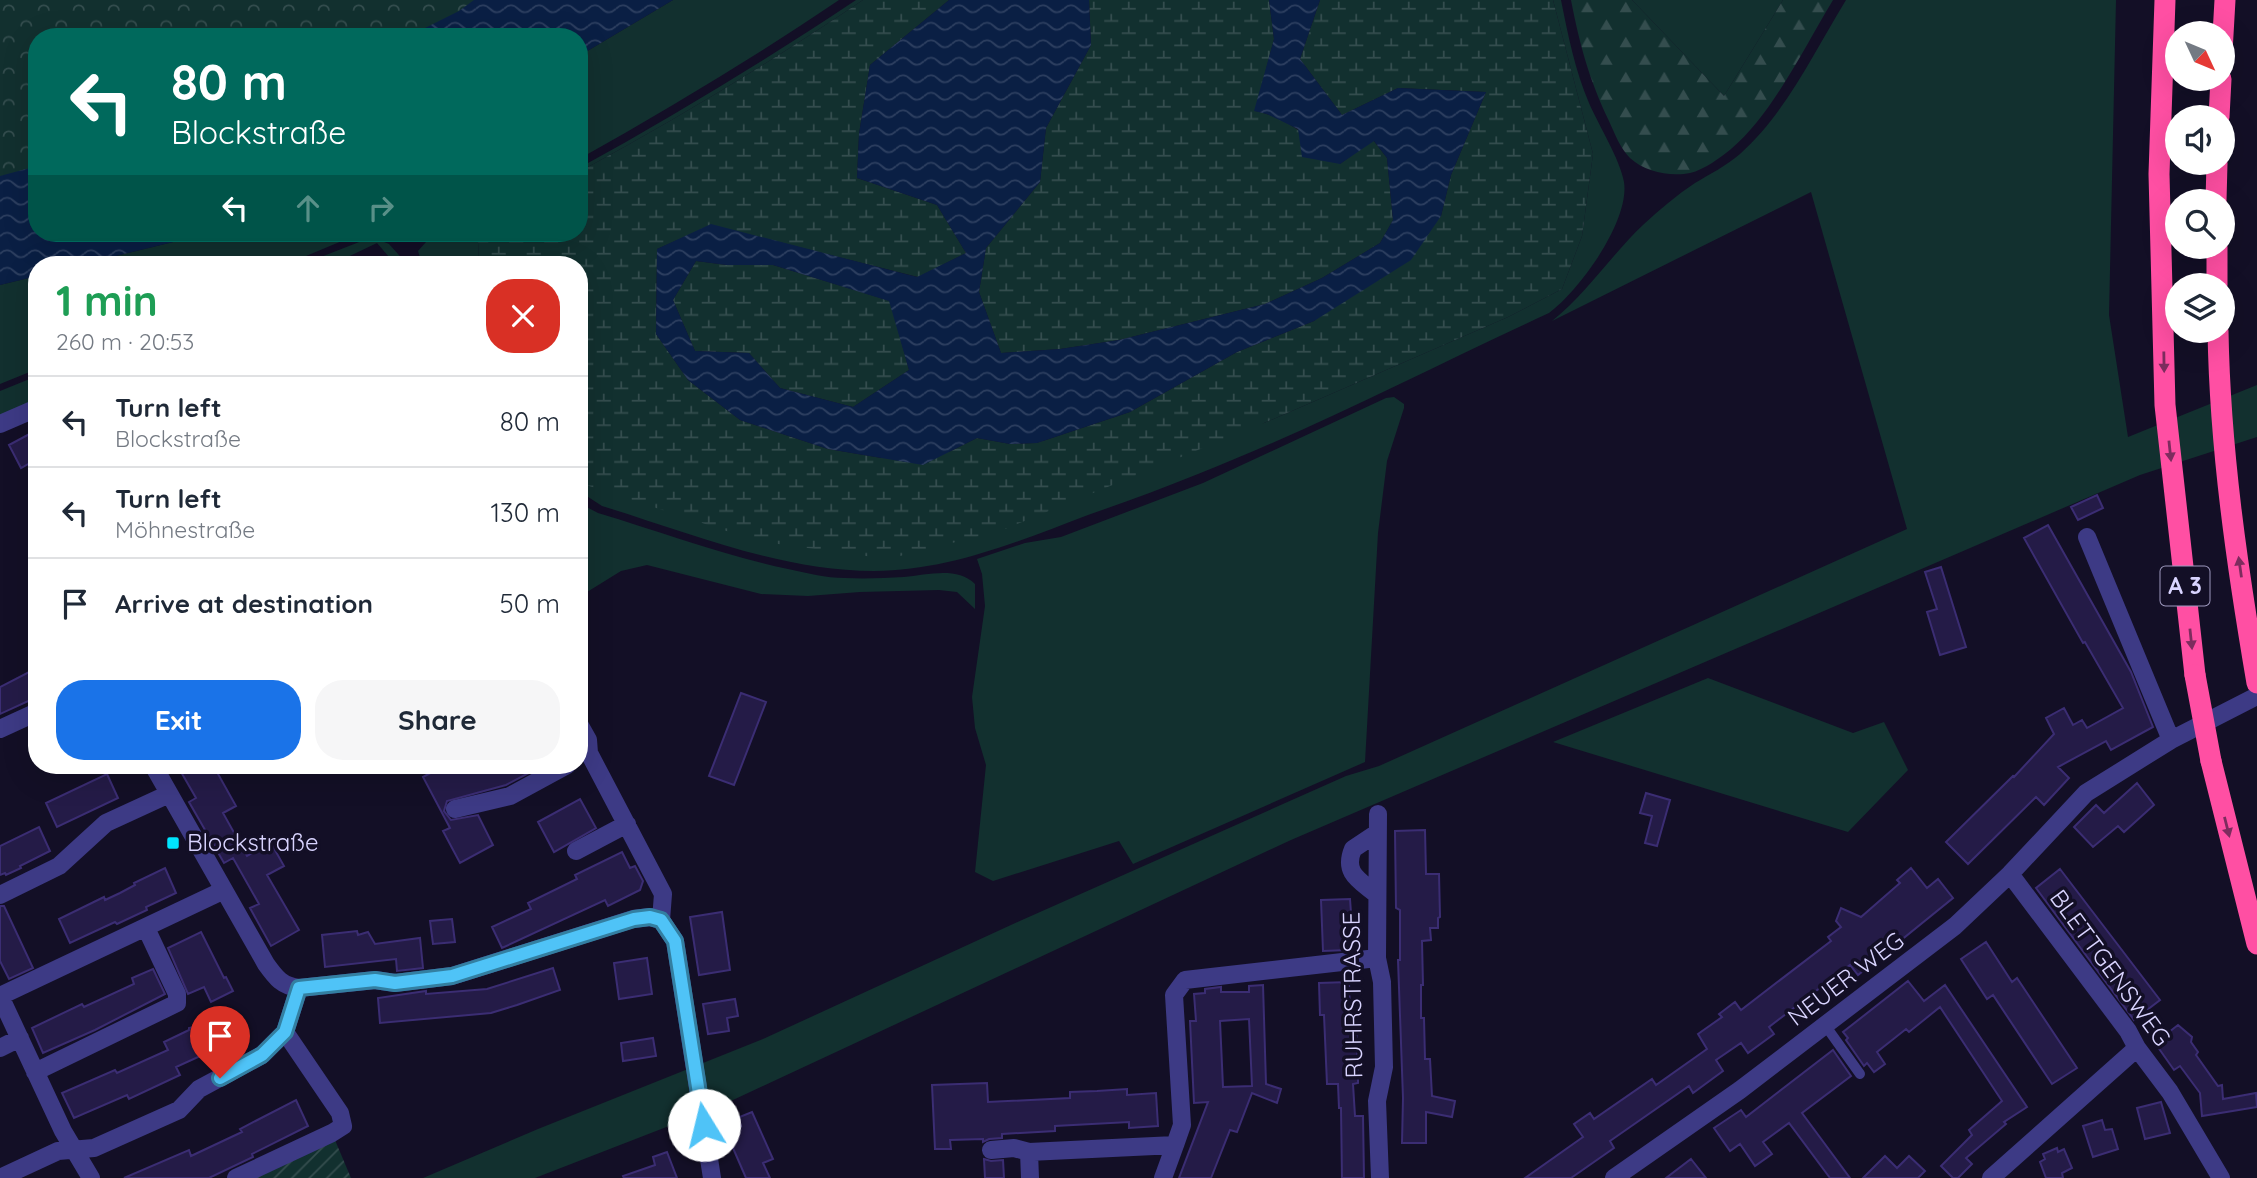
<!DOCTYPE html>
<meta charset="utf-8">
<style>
body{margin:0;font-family:Quicksand,sans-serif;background:#f6f6f7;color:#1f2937;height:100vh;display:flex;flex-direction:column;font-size:26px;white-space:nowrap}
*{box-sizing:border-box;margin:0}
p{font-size:23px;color:#747a83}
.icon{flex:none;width:38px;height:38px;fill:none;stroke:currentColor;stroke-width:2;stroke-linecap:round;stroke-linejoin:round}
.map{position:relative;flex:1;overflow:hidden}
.side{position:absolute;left:28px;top:256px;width:560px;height:518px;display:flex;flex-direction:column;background:#fff;border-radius:28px;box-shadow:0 7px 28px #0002}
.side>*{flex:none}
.top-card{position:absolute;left:28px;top:28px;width:560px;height:214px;border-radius:28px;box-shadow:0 7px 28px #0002;background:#00695c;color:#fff;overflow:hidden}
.needle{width:46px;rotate:134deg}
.controls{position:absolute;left:2165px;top:21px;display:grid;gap:14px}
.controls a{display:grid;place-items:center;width:70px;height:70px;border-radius:50%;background:#fff;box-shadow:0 7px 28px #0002;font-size:35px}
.pin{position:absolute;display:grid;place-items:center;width:60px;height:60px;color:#fff;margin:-72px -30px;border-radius:50% 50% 50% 0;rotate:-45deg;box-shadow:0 0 7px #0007}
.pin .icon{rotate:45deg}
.me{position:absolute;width:77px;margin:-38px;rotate:351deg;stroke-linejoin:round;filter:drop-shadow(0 0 5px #0008)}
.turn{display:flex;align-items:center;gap:24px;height:147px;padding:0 28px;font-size:32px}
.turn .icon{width:91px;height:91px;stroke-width:2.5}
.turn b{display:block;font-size:49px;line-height:60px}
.lanes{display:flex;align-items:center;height:66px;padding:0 28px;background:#0003;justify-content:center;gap:35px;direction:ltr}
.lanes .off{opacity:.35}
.round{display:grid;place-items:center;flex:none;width:74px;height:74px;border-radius:28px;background:#f6f6f7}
.summary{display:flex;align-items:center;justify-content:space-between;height:119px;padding:0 28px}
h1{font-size:42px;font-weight:700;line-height:52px;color:#1e9e55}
.primary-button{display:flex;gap:14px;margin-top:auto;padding:14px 28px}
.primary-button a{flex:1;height:80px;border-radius:28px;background:#1a73e8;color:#fff;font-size:28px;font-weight:700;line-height:80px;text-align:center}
.primary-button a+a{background:#f6f6f7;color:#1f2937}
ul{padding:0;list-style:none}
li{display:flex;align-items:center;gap:21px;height:91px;padding:0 28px;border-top:2px solid #e0e1e3}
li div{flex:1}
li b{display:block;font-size:26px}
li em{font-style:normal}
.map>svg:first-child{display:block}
.grass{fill:#12302f}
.forest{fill:url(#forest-firs)}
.wetland{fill:url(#wetland-marsh)}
.park{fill:url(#park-crowns)}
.garden{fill:url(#garden-furrows)}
.water{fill:url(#water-waves);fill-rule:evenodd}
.building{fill:#241b47;stroke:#3b2d73;stroke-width:2;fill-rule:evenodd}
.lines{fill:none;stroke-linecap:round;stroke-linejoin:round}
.service{stroke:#3d3a85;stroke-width:10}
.minor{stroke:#3d3a85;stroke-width:18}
.motorway{stroke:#ff4fa3;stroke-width:21}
.motorway-bridge{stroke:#ff4fa3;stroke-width:21}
.oneway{fill:#7d2c5e}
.route-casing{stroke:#337fa1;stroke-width:18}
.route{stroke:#4fc3f7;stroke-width:12}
.poi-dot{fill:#00e5ff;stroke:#130f26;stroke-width:2.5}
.labels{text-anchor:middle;stroke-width:7;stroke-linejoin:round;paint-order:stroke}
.shield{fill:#130f26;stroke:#9e99be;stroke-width:2}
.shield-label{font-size:23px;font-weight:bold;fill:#d9d4ff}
.poi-label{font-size:24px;fill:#d9d4ff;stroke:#130f26;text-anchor:start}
.street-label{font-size:24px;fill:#d9d4ff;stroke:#130f26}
</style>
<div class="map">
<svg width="2257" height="1178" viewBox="0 0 2257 1178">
<defs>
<pattern id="forest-firs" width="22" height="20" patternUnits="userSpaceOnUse" patternTransform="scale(1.75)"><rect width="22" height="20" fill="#12302f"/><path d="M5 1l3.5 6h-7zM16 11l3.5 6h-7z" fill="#344d4e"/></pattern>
<pattern id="wetland-marsh" width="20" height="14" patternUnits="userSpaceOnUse" patternTransform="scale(1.75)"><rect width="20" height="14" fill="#12302f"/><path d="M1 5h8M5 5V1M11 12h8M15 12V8" fill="none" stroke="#344d4e"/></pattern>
<pattern id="park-crowns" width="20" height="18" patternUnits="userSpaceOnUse" patternTransform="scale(1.75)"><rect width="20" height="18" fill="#12302f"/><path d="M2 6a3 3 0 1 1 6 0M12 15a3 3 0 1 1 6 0" fill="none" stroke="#344d4e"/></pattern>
<pattern id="garden-furrows" width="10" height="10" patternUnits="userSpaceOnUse" patternTransform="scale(1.75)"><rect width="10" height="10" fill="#12302f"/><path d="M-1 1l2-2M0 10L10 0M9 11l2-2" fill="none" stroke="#344d4e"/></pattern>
<pattern id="water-waves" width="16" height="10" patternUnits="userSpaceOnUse" patternTransform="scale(1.75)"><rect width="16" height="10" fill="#0a1f44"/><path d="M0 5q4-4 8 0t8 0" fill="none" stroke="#2d3f60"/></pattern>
</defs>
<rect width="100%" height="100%" fill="#130f26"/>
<path class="grass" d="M673,0H839C755,57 668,109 579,159V56Z
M856,0H863C771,62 677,119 579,172V168C674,116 766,60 856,0Z
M1553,0H1561C1568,35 1575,70 1589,103C1599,126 1620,159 1624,182C1630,221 1579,291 1549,313C1432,367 1317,427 1198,474C1161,489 1125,502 1088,515C1020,541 948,571 874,571C781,571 690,533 602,506L579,491V474L587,485L1264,423L1508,317L1562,289L1582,236L1593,154Z
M1632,0H1783L1724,96Z
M1846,0H2116L2109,315L2128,437L2257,385V437L2140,475L1291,840L718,1107L535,1178H423L538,1129L763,1039L1022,920L1346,776L1379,766L1907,529L1811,192L1552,321C1587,293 1612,254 1644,224C1660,209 1677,195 1695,183C1710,174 1726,166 1740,154C1786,113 1814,52 1846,0Z
M210,233H361L287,264H83Z
M450,233H487L478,240L479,264H422L418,251L426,242Z
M372,237L389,244L407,264H395L377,243L333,264H303Z
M37,276V369L0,384V285Z
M37,376V400L0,416V391Z
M1394,397L1404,404V408L1387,461L1378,533L1365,762L1133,864L1119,841L993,881L975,872L986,765L975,728L972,697L985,606L982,574L977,559L1025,543L1061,537L1203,483L1386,398Z
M579,503L598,513C661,532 723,555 788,569C806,573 826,578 845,578C865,579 885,578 904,577C927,575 957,566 975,584V609L957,592L939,590L860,592L808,596L761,594L647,565L621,571L579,597Z
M1708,678L1853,733L1884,722L1908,770L1848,832L1553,742Z"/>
<path class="forest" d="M1571,0H1632L1724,96L1783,0H1833C1805,46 1772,115 1731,149C1721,157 1704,170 1690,173C1671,177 1645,172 1630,158C1620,148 1615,134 1609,121C1589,79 1580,46 1571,0Z"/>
<path class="wetland" d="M863,0H949L870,65L859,134L857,178L937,205L966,253L918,277L711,225L657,249L656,334L688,380L740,420L828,449L923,465L977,438L1010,444L1037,443L1130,412L1237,352L1314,321L1441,216L1451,175L1486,92L1398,88L1342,115L1300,59L1320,0H1553L1593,154L1582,236L1562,289L1508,317L1264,423L1000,531L888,559L757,541L586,485L579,474V264H479L478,240L487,233H579V172C677,119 771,62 863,0Z
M1089,0H1269L1274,39L1255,111C1290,118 1314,142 1340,164L1373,140L1387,158L1393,220L1380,243L1322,278L1265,304L1119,340L1060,349L1001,353L979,292L986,248L1040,182L1046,128L1091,45Z
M696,261L727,265H773L890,301L909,370L853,407L780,388L749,353L695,351L673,300Z"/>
<path class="park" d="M0,0H557L506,37H37V228L0,237Z"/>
<path class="garden" d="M332,1133L351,1178H239Z"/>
<path class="water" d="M474,0H673L579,56V37H407L459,11Z
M949,0H1089L1091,45L1046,128L1040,182L986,248L979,292L1001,353L1060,349L1119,340L1265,304L1322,278L1380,243L1393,220L1387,158L1374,141L1340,164L1302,157L1298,129L1267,114L1254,111L1274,39L1269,0H1320L1300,59L1342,115L1398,88L1486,92L1451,175L1441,216L1411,260L1314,321L1237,352L1130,412L1037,443L1010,444L977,438L923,465L828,449L740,420L688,380L656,334L657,249L711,224L917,277L966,253L937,205L857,178L859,134L870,65ZM696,261L727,265H773L889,301L909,370L853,407L780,388L749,353L695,351L673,300Z
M37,166V233H210L83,264H37V276L0,285V176Z"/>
<path class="building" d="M37,430V459L21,468L9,445Z
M2097,495L2103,508L2078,520L2071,507Z
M2048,525L2131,672L2153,727L2111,750L2106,741L2058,767L2069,778L2044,805L2036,797L1968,864L1946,842L2013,776L2014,777L2054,734L2046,718L2064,708L2073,725L2082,720L2087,728L2123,708L2085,642L2083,643L2024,538Z
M1941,567L1966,647L1940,655L1927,612L1937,609L1925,572Z
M37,668V697L0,714V687Z
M741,693L766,702L734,785L709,776Z
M177,765H213L236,806L223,813L247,856L271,843L284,866L267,875L299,930L271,946L250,908L259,904L233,858L224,863L189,802L196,798Z
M445,765H456L460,772L473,765H544L506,785L447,801L444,811L451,820L478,815L493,845L460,863L443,831L450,828L423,777Z
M107,774L118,798L57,827L46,803Z
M2137,783L2154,805L2124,832L2118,826L2093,847L2074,827L2096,805L2104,813Z
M1646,793L1670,800L1657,846L1645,843L1652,816L1640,813Z
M580,799L596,828L554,852L538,822Z
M39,827L50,851L20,866L21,868L6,875L5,873L0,875V846Z
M1425,830L1426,874H1439L1440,917L1438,918V928H1430L1431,940L1422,941L1423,985H1421V1018H1424L1425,1059H1430L1432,1096L1455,1101L1452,1117L1426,1112V1143H1402L1403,1098L1398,960H1400V910L1396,908L1395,831Z
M622,852L630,868L635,866L643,881L640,890L608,906L605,900L502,948L492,927L531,909L528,903L577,879L575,875Z
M165,868L176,893L146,907L147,910L117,924L115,922L70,943L59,919L104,897L105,900L120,893L135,885L134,883Z
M1911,868L1927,888L1938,879L1953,898L1858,975L1850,965L1769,1027L1774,1034L1748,1053L1741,1043L1716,1060L1723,1071L1693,1093L1689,1086L1610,1141L1614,1148L1571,1178H1525L1583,1137L1574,1124L1590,1113L1594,1119L1652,1079L1656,1085L1707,1049L1698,1034L1722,1017L1719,1014L1735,1002L1741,1010L1831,941L1828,937L1841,927L1836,921L1841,908L1861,917L1900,883L1897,880Z
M2060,869L2160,1000L2134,1020L2036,888Z
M1350,899L1353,941L1347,942L1348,950L1323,951L1321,900Z
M0,906H4L33,968L9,979L0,961Z
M722,912L730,970L699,975L690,917Z
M452,919L455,942L433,944L430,921Z
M357,931L358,935L368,932L375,944L420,938L423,968L397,971L396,959L325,967L322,935Z
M201,932L224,978L226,977L233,991L211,1002L204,987L188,994L168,948Z
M1986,942L2012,982L2017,978L2077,1068L2052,1084L1993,995L1987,999L1961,959Z
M647,958L652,994L619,999L614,963Z
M553,968L560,990L517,1005L491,1013L380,1023L378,998L426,991V994L487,989Z
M153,969L165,994L95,1030L43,1053L32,1028L82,1004L84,1007L134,984L132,978Z
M1908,981L1924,1001L1945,985L2027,1107L2004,1122L2006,1124L1966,1158L1972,1164L1958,1178H1953L1941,1166L1972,1135L1969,1130L2002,1101L1940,1007L1909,1032L1906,1029L1877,1052L1885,1064L1874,1072L1867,1063L1864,1066L1846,1040L1848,1038L1843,1032Z
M1349,982L1350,1014H1356L1358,1069V1083L1353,1084L1355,1116H1363L1364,1178H1342L1341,1108H1339L1338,1084H1327L1324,1015H1320L1319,983Z
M1263,985L1266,1084L1281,1089L1277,1103L1252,1093L1237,1132L1230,1130L1211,1178H1179L1208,1102L1194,1103L1190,1021H1196L1194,994L1205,993V989L1221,987V992H1249V986ZM1249,1019L1252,1086L1223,1087L1220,1021Z
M735,999L738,1016L727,1018L729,1031L708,1034L703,1004Z
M219,1021L229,1043L176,1067L180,1075L129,1099L127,1095L74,1118L62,1093L115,1070L117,1073L168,1050L164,1042L189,1030V1028Z
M2178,1025L2192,1037L2191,1042L2198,1052L2196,1055L2218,1086L2222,1085L2223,1099L2256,1093L2257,1107L2202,1116L2200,1093L2180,1066L2174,1070L2155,1043Z
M653,1038L656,1056L623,1061L621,1043Z
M1833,1050L1851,1076L1802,1113L1850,1178H1830L1789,1123L1763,1142L1772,1154L1755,1166L1740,1144L1730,1151L1714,1128L1741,1110L1746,1117Z
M987,1083L988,1102L1070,1098V1092L1097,1091L1127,1089V1095L1156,1093L1158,1126L1129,1128V1122L1055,1126V1131L1002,1134V1138L989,1139L983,1142V1139L950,1140L951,1149H935L932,1085Z
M296,1100L308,1126L252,1154L253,1157L209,1178H124L189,1150L191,1156L242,1132L240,1129Z
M2161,1102L2170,1133L2145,1139L2137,1108Z
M752,1112L773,1159L763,1163L770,1178H746L726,1132L741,1126L737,1118Z
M2102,1120L2105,1130L2112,1129L2118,1149L2093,1157L2083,1126Z
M2057,1148L2058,1152L2064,1149L2072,1168L2062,1173L2063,1178H2046L2040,1162L2045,1159L2043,1154Z
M667,1152L677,1178H624L623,1176L655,1165L653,1157Z
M1885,1156L1897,1168L1909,1156L1925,1171L1918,1178H1863Z
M984,1159L991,1161L1003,1160L1004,1178H985Z
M1691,1159L1706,1178H1666Z"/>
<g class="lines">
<path class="service" d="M1825,1025L1860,1074"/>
<path class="minor" d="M0,424L37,408
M2087,537L2171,740
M579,724L588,740L589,753L663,894L661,920
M0,729L37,712
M153,765L266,964C276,978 282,986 299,988L375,980L395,983L452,976L633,919L650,917L661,920L675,941L712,1178
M455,809L510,796L567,765
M1378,814L1377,958L1382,982L1384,1067L1377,1101L1380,1178
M576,851L627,824
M2010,874L2128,1031L2137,1048L2170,1092L2221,1178
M1376,894C1359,880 1343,873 1353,849L1377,833
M0,895L59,866L106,823L169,794
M0,996L224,890
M0,996L63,1131L91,1178
M0,1048L20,1038
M35,1072L177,1003V994L146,928
M991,1150L1014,1148L1029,1152
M0,1178L58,1151L94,1148L179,1110L199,1089L262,1055L285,1032L299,988
M236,1178L332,1133L343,1126L340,1113L285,1032
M1030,1178L1029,1152L1175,1145L1182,1125L1174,995L1185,980L1377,958
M1163,1178L1175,1145
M1614,1178L1740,1090L1955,926L2010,874L2086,793L2171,740L2257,696
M1991,1178L2137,1048"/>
<path class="motorway" d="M2165,0L2159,174L2165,405L2195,675
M2222,52L2225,0
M2219,117L2221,79
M2216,201L2217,163
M2217,247V285
M2218,331C2220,449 2237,566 2257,683
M2211,761L2257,944"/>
<path class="motorway-bridge" d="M2195,675L2211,761"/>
</g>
<defs><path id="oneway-solid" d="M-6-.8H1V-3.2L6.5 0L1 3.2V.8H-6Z" transform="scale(1.75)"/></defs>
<g class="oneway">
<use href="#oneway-solid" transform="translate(2164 362) rotate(89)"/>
<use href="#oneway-solid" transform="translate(2170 451) rotate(84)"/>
<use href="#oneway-solid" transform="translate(2240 567) rotate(-98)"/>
<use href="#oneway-solid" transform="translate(2191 639) rotate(84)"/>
<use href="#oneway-solid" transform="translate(2227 827) rotate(76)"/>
</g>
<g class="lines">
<defs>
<path id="route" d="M220,1078L262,1055L285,1032L299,988L375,980L395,983L452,976L634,919L650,917L661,920L675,941L704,1125"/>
</defs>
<use href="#route" class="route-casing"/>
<use href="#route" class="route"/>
</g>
<rect class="poi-dot" x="166" y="836" width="14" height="14" rx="3.5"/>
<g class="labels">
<rect class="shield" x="2160.5" y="566.5" width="49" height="39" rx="5"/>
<g class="shield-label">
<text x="2185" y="594">A 3</text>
</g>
<g class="poi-label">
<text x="187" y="851">Blockstraße</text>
</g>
<g class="street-label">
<text transform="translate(2110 968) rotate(54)" y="8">BLETTGENSWEG</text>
<text transform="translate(1846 979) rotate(-37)" y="8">NEUER WEG</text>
<text transform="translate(1353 995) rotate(-91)" y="8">RUHRSTRASSE</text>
</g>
</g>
</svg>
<div class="controls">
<a><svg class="needle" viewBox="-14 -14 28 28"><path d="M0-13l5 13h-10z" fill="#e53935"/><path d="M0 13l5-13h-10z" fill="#747a83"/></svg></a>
<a><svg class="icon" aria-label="sound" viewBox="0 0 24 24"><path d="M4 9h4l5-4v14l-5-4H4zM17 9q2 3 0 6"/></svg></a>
<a><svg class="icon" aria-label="search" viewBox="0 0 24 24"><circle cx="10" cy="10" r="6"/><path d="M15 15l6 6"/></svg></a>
<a><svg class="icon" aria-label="layers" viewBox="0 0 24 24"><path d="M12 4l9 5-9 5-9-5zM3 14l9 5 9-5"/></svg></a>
</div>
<div class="pin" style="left:220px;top:1078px;background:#d93025"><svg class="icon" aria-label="arrive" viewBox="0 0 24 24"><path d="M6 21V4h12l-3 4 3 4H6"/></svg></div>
<svg class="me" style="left:704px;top:1125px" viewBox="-20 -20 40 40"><circle r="19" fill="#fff"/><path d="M0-13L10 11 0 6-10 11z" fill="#4fc3f7"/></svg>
<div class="top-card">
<div class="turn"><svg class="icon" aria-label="left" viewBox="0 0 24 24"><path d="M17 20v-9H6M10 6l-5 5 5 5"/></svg><div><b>80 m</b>Blockstraße</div></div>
<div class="lanes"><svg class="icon" aria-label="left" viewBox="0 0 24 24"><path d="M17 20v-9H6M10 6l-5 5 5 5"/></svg><svg class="icon off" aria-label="ahead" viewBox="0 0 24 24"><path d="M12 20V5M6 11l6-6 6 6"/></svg><svg class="icon off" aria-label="right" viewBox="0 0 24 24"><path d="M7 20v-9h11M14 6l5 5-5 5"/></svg></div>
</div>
<section class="side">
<div class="summary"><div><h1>1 min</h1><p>260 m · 20:53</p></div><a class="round" style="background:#d93025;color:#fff"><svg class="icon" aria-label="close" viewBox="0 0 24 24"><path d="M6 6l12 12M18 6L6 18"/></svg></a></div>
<ul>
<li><svg class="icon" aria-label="left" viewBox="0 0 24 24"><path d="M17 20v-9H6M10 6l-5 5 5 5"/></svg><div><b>Turn left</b><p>Blockstraße</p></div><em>80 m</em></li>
<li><svg class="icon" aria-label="left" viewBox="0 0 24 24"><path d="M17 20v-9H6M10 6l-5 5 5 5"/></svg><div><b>Turn left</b><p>Möhnestraße</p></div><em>130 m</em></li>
<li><svg class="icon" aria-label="arrive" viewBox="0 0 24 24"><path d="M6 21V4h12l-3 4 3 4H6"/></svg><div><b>Arrive at destination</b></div><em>50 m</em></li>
</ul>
<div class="primary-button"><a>Exit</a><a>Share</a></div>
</section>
</div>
